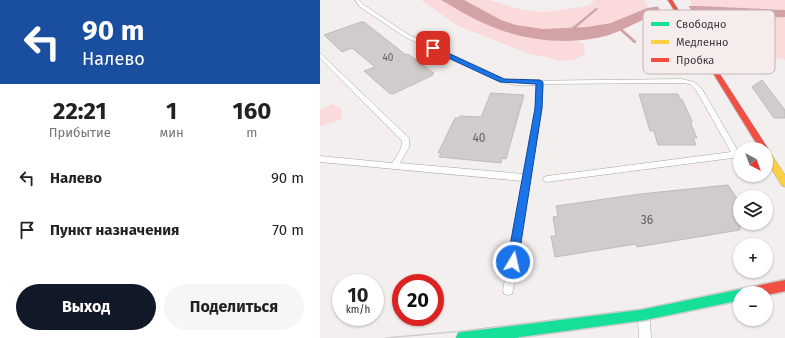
<!DOCTYPE html>
<html lang="ru">
<meta charset="utf-8">
<style>
body{margin:0;font-family:"Fira Sans",sans-serif;background:#f6f6f6;color:#222;height:100vh;display:flex;flex-direction:column;font-size:15px;white-space:nowrap}
*{box-sizing:border-box;margin:0}
p{font-size:13px;color:#767676}
.icon{flex:none;width:22px;height:22px;fill:none;stroke:currentColor;stroke-width:2;stroke-linecap:round;stroke-linejoin:round}
.map{position:relative;flex:1;overflow:hidden}
.sheet{display:flex;flex-direction:column;background:#fff;width:320px}
.sheet>*{flex:none}
.guide{background:#1a4fa0;color:#fff;overflow:hidden}
.needle{width:26px;rotate:139deg}
.tools{position:absolute;left:413px;top:142px;display:grid;gap:8px}
.tools a{display:grid;place-items:center;width:40px;height:40px;border-radius:50%;background:#fff;box-shadow:0 1px 3px #0004;font-size:20px}
.speed{position:absolute;left:12px;top:274px;display:flex;gap:8px;font-size:20px;font-weight:700;text-align:center}
.speed>*{display:grid;place-content:center;width:52px;height:52px;border-radius:50%;background:#fff;box-shadow:0 1px 3px #0004;line-height:1}
.speed small{font-size:10px;font-weight:400}
.speed .limit{border:6px solid #d22;background:#fff;color:#111}
.pin{position:absolute;display:grid;place-items:center;width:34px;height:34px;color:#fff;margin:-17px;border-radius:8px;box-shadow:0 2px 6px #0006}
.me{position:absolute;width:44px;margin:-22px;rotate:9deg;stroke-linejoin:round;filter:drop-shadow(0 0 3px #0008)}
.turn{display:flex;align-items:center;gap:14px;height:84px;padding:0 16px;font-size:18px}
.turn .icon{width:52px;height:52px;stroke-width:2.5}
.turn b{display:block;font-size:28px;line-height:34px}
.eta{display:flex;justify-content:space-evenly;align-items:center;height:68px;text-align:center}
.eta b{font-size:24px;font-weight:700;line-height:28px}
.action{display:flex;gap:8px;margin-top:auto;padding:8px 16px}
.action a{flex:1;height:46px;border-radius:24px;background:#111827;color:#fff;font-size:16px;font-weight:700;line-height:46px;text-align:center}
.action a+a{background:#f6f6f6;color:#222}
ul{padding:0;list-style:none}
li{display:flex;align-items:center;gap:12px;height:52px;padding:0 16px}
li div{flex:1}
li b{display:block;font-size:15px}
li em{font-style:normal}
main{display:flex;flex:1;min-height:0}
.map>svg:first-child{display:block}
.green{fill:#fadada}
.water{fill:#d3a2a4}
.pier{fill:#f4efef}
.lines{fill:none;stroke-linecap:round;stroke-linejoin:round}
.stream{fill:#d3a2a4;fill-rule:evenodd}
.building{fill:#d0cccc;stroke:#bfbbbb}
.lane-casing{stroke:#a7a3a3;stroke-width:1}
.fast-casing{stroke:#a7a3a3;stroke-width:1}
.slow-casing{stroke:#a7a3a3;stroke-width:1}
.jam-casing{stroke:#a7a3a3;stroke-width:1}
.lane{fill:#fdfdfd;fill-rule:evenodd}
.fast{fill:#16e098;fill-rule:evenodd}
.slow{fill:#ffcf43;fill-rule:evenodd}
.jam{fill:#f24e42;fill-rule:evenodd}
.tram{stroke:#cfcdcd;stroke-width:1.5}
.route{fill:#1a73e8;stroke:#114b97}
.labels{text-anchor:middle;stroke-width:3;stroke-linejoin:round;paint-order:stroke}
.far-number-label{font-size:10px;fill:#625e5e}
.number-label{font-size:12px;fill:#625e5e}
.key{fill:#f7ecec;stroke:#c0b6b7;stroke-width:1}
.key-label{font-size:11px;fill:#3e393a}
</style>
<main>
<section class="sheet">
<div class="guide">
<div class="turn"><svg class="icon" aria-label="left" viewBox="0 0 24 24"><path d="M17 20v-9H6M10 6l-5 5 5 5"/></svg><div><b>90 m</b>Налево</div></div>
</div>
<div class="eta">
<div><b>22:21</b><p>Прибытие</p></div>
<div><b>1</b><p>мин</p></div>
<div><b>160</b><p>m</p></div>
</div>
<ul>
<li><svg class="icon" aria-label="left" viewBox="0 0 24 24"><path d="M17 20v-9H6M10 6l-5 5 5 5"/></svg><div><b>Налево</b></div><em>90 m</em></li>
<li><svg class="icon" aria-label="arrive" viewBox="0 0 24 24"><path d="M6 21V4h12l-3 4 3 4H6"/></svg><div><b>Пункт назначения</b></div><em>70 m</em></li>
</ul>
<div class="action"><a>Выход</a><a>Поделиться</a></div>
</section>
<div class="map">
<svg width="465" height="338" viewBox="0 0 465 338">
<rect width="100%" height="100%" fill="#f4efef"/>
<path class="green" d="M101,0H121L149,16L227,40L256,41L264,44L265,54L253,60L238,61L226,57L210,54L138,26Z
M144,0H169L202,10L225,12L267,6L275,0H324L328,5L327,8C314,12 303,20 290,23C266,29 220,32 196,25C177,21 160,9 144,0Z
M371,0H465V10L371,6Z
M411,15L446,18L465,17V60C450,57 421,51 411,39C407,34 404,28 401,22L403,17Z
M12,104L22,109L21,120L0,126V110Z"/>
<path class="water" d="M121,0H144L181,20L196,25L223,29L267,27L291,23L327,8L341,6H379L465,10V17L446,18L351,11C329,13 311,28 289,35C255,45 212,42 178,29C158,22 140,11 121,0Z"/>
<path class="pier" d="M367,4L374,14H342L337,5Z"/>
<g class="lines">
<path class="stream" d="M276,8L278,9L251,32H249V30Z
M297,26H299L316,41V43H314L297,28Z"/>
</g>
<path class="building" d="M41,22H44L86,55L88,54L114,73L112,74L113,75L73,94L69,93L44,71L55,67L32,48L22,52L4,35Z
M442,80L465,110V118H454L432,87Z
M171,93L204,95L186,159L182,158L181,163L119,157L121,153H118L135,118H138L140,116L161,117Z
M319,94H358L360,99H362L372,121L371,124L377,138H373L376,145H338L334,131H330Z
M408,185L420,203V230L317,247L316,244L235,257L231,236H236L233,217L238,216L236,206L320,194Z"/>
<g class="lines">
<defs>
<path id="lane" d="M35,0H39L44,5L89,35L185,79L195,81L362,79L374,82L382,89L418,151H420V157L227,182L224,181L223,179L224,177L227,176L411,152L376,90L370,84L362,83L223,84L222,107L193,290L192,294L188,295L184,294L183,290L202,181L0,162V156L72,163C77,156 82,150 82,141L0,58V53L89,138V147L80,163L204,174L216,107L217,85H195L181,82L85,37L40,7Z
M324,315L328,317L330,321L331,338H319L318,321L320,317Z"/>
<path id="fast" d="M420,289L424,291L425,293H420V301L323,321L194,338H136L138,333L143,331L323,309Z"/>
<path id="slow" d="M446,150L449,151L465,175V187L462,186L446,160Z"/>
<path id="jam" d="M348,0H352L447,147L448,149L447,151L446,149H440Z
M465,280V292L446,296V293H423L425,289L429,287Z"/>
</defs>
<use href="#lane" class="lane-casing"/>
<use href="#fast" class="fast-casing"/>
<use href="#slow" class="slow-casing"/>
<use href="#jam" class="jam-casing"/>
<use href="#lane" class="lane"/>
<use href="#fast" class="fast"/>
<use href="#slow" class="slow"/>
<use href="#jam" class="jam"/>
<path class="tram" d="M446,296L465,292
M66,338L153,330L321,309L465,279
M199,338L324,321L420,301"/>
</g>
<path class="route" d="M111,47H115L184,79L220,80L223,82L222,108L198,262L197,266L193,268L189,266L187,262L215,108L216,84L180,82L111,50Z"/>
<g class="labels">
<g class="far-number-label">
<text x="68" y="61">40</text>
</g>
<g class="number-label">
<text x="159" y="142">40</text>
<text x="327" y="224">36</text>
</g>
</g>
<rect x="323" y="10" width="132" height="64" rx="6" class="key"/>
<rect x="331" y="22" width="18" height="4" fill="#16e098"/>
<rect x="331" y="40" width="18" height="4" fill="#ffcf43"/>
<rect x="331" y="58" width="18" height="4" fill="#f24e42"/>
<g class="key-label">
<text x="356" y="28">Свободно</text>
<text x="356" y="46">Медленно</text>
<text x="356" y="64">Пробка</text>
</g>
</svg>
<div class="tools">
<a><svg class="needle" viewBox="-14 -14 28 28"><path d="M0-13l5 13h-10z" fill="#e53935"/><path d="M0 13l5-13h-10z" fill="#767676"/></svg></a>
<a><svg class="icon" aria-label="layers" viewBox="0 0 24 24"><path d="M12 4l9 5-9 5-9-5zM3 14l9 5 9-5"/></svg></a>
<a>+</a>
<a>−</a>
</div>
<div class="speed"><div>10<small>km/h</small></div><div class="limit">20</div></div>
<div class="pin" style="left:113px;top:48px;background:#d93025"><svg class="icon" aria-label="arrive" viewBox="0 0 24 24"><path d="M6 21V4h12l-3 4 3 4H6"/></svg></div>
<svg class="me" style="left:193px;top:262px" viewBox="-20 -20 40 40"><circle r="17" fill="#1a73e8" stroke="#fff" stroke-width="3"/><path d="M0-11L8 9 0 5-8 9z" fill="#fff"/></svg>
</div>
</main>
